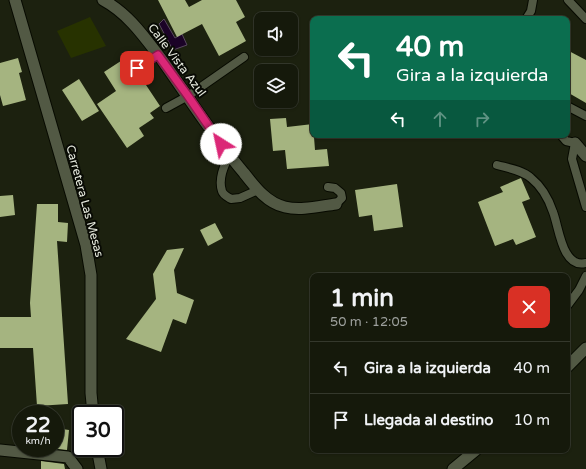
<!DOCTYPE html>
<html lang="es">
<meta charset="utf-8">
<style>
body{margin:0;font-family:"Varela Round",sans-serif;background:#222619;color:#f1f3f6;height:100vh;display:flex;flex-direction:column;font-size:15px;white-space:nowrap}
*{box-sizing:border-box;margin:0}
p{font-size:13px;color:#9da09d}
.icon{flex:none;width:22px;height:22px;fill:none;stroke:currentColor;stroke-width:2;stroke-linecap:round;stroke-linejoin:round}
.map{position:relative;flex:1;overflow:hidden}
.sheet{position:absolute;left:310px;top:273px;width:260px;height:180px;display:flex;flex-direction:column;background:#15190b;border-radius:8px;box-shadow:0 1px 3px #0004,0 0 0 1px #34382c}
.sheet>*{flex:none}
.hud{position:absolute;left:310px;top:16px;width:260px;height:122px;border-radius:8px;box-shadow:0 1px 3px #0004,0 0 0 1px #34382c;background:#0b6e4f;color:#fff;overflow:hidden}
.buttons{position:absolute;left:254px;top:12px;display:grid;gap:8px}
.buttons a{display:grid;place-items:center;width:44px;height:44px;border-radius:8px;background:#15190b;box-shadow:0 1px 3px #0004,0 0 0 1px #34382c;font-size:20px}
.speed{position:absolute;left:12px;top:405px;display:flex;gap:8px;font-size:20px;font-weight:700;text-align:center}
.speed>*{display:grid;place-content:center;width:52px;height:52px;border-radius:50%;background:#15190b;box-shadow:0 1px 3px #0004,0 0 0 1px #34382c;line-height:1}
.speed small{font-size:10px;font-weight:400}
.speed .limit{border:2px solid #111;border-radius:6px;background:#fff;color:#111}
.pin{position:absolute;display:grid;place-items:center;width:34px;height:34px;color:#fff;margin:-17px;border-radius:8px;box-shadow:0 2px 6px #0006}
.me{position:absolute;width:44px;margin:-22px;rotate:325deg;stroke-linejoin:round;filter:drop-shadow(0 0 3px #0008)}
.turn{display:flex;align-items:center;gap:14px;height:84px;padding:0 20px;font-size:18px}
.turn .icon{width:52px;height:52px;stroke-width:2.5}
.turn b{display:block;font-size:28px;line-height:34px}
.lanes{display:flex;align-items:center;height:38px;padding:0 20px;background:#0003;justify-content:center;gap:20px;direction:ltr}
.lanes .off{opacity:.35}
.round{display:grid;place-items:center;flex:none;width:42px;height:42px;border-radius:8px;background:#222619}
.summary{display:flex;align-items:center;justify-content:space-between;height:68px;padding:0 20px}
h1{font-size:24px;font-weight:700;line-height:30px}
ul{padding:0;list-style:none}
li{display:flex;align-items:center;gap:12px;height:52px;padding:0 20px;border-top:1px solid #34382c}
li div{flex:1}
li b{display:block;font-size:15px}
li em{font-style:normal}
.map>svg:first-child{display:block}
.green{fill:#273200}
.water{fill:#1b0327;stroke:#58485e}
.building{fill:#a5b480}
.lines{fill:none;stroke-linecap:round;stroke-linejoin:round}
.service-casing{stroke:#070a00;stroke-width:10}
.minor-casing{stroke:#070a00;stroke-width:13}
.tertiary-casing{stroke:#070a00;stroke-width:13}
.service{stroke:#525944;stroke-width:8}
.minor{stroke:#525944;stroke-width:11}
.tertiary{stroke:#525944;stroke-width:11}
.route-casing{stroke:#8e194d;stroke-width:10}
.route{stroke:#db2777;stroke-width:7}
.labels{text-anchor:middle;stroke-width:4;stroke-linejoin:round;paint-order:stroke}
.street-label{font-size:12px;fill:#e5e9dd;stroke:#080a04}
</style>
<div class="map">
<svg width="586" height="469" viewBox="0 0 586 469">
<rect width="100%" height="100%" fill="#1c210f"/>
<path class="green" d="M90,17L106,46L71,58L57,31Z"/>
<path class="water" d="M164,19L175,38L182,34L187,45L173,50L159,24Z"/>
<path class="building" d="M158,0H185L189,7L202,0H236L245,17L236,22L246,41L219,56L202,24L177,37Z
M567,50L586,60V103L567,92Z
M127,57L132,65L133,71L138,73L160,106L150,113L154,118L139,128L144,136L127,148L97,104L116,91L104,72Z
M18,58L22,72L19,73L26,100L3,106L0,95V63Z
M79,79L99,111L82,121L62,90Z
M286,118L287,127L313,124L315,150L327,149L329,166L287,169L285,150L273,151L270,119Z
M521,178L530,199L522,202L536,237L516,245L513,239L495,246L478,202L503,192L500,187Z
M397,184L403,227L374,231L372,215L359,217L355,190Z
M13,195L15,215L0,217V196Z
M37,204H58V222L68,223L67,242L57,241L68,404L37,406L33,348H0V317H31L30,303Z
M215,223L223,238L208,246L200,230Z
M184,248L174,270L177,293L194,300L186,324L173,319L161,352L126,339L156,299L153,274L167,250Z
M55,428L69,430L67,450L49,448H55Z
M41,461L64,464L65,469H41Z"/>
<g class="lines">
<defs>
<path id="service" d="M568,0L586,19
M526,19L531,11L533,0
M137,68L157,55
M567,106L586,116
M166,108L188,96L244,57
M561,135L566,141L575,143L572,159L586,207
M229,156C224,166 218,179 222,191C223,195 228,197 231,199L240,198L258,190
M497,165C508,168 522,170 531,178C541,186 549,200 553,212C559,227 562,269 586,263
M328,187L335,188L341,193L342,198L336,204
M567,306L579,290L586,276"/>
<path id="minor" d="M103,0C129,14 145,38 162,60C189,98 214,138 244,173C255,187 267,203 285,207C301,211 320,206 336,204
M575,143L586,156
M567,367L586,348
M0,450L68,457L77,469
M453,469L476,450"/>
<path id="tertiary" d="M15,0L86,245L91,275V393L93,414
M97,448L101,469"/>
</defs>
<use href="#service" class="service-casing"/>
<use href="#minor" class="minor-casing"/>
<use href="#tertiary" class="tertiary-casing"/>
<use href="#service" class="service"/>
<use href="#minor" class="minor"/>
<use href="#tertiary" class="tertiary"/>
</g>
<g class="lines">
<defs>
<path id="route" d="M137,68L158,55L188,96L221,144"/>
</defs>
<use href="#route" class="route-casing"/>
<use href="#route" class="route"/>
</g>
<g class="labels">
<g class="street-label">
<text transform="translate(177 60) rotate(53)" y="4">Calle Vista Azul</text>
<text transform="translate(85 201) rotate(75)" y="4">Carretera Las Mesas</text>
</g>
</g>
</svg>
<div class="buttons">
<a><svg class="icon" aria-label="sound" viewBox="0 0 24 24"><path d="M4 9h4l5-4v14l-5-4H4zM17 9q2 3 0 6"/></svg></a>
<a><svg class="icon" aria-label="layers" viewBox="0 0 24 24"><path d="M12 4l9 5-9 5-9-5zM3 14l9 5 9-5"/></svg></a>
</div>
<div class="speed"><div>22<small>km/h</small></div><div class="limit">30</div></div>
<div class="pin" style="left:137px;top:68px;background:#d93025"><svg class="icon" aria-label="arrive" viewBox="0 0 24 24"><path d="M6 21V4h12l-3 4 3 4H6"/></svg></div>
<svg class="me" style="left:221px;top:144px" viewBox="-20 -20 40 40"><circle r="19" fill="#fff"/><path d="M0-13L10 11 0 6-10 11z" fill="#db2777"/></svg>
<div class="hud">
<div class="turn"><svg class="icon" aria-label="left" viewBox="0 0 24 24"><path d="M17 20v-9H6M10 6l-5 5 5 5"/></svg><div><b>40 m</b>Gira a la izquierda</div></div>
<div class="lanes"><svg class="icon" aria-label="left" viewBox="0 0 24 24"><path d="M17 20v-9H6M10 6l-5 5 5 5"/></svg><svg class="icon off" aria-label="ahead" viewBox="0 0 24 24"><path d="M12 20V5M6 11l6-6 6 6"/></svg><svg class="icon off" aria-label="right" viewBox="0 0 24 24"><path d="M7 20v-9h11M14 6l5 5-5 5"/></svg></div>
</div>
<section class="sheet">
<div class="summary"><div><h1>1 min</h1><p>50 m · 12:05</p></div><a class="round" style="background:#d93025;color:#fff"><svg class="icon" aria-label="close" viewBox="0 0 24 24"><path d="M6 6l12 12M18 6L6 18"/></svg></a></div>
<ul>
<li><svg class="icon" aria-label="left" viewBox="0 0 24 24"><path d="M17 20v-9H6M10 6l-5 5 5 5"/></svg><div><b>Gira a la izquierda</b></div><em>40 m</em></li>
<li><svg class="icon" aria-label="arrive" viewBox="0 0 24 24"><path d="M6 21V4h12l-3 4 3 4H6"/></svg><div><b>Llegada al destino</b></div><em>10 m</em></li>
</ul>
</section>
</div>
